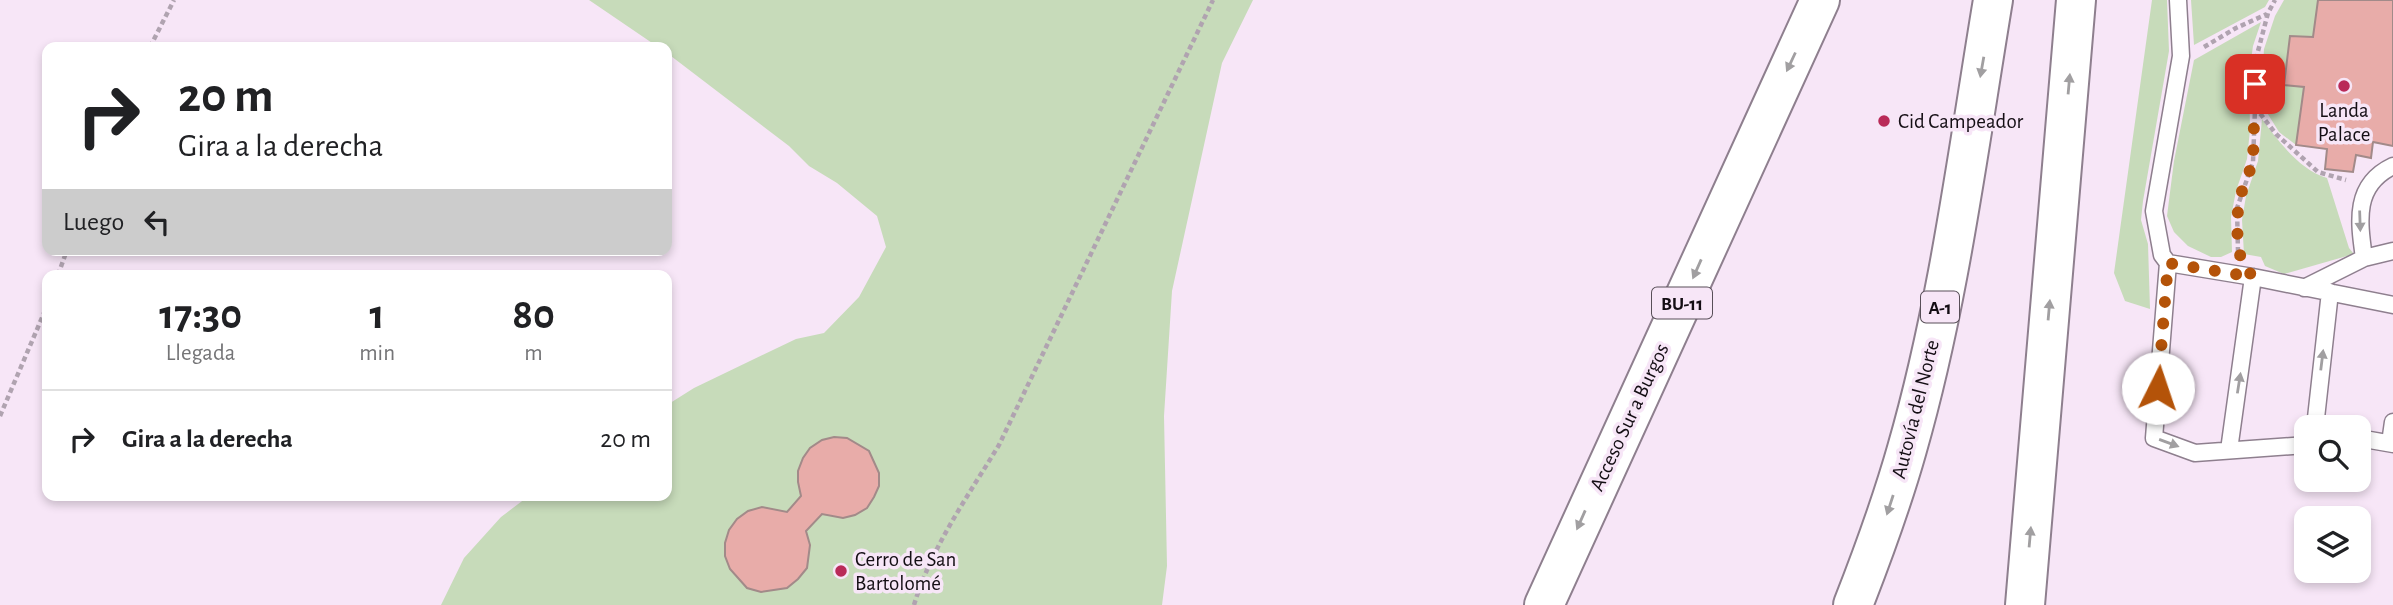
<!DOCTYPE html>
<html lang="es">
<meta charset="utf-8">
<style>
body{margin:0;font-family:"Alegreya Sans",sans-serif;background:#f6f6f6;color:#202124;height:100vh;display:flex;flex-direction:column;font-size:26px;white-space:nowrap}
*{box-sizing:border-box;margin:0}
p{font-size:23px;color:#757577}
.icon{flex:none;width:38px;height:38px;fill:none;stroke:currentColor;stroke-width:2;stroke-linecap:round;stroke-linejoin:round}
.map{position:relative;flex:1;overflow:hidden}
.details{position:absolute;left:42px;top:270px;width:630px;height:231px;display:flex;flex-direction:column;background:#fff;border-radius:14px;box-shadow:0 4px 10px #0003}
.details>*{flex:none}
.hud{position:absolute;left:42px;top:42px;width:630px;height:214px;border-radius:14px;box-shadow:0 4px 10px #0003;background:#fff;color:#202124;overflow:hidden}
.buttons{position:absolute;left:2294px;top:415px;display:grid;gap:14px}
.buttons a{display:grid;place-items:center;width:77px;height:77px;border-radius:14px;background:#fff;box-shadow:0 4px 10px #0003;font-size:35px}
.pin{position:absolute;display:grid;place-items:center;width:60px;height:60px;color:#fff;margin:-30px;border-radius:14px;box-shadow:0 4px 10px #0006}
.me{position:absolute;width:77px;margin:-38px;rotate:4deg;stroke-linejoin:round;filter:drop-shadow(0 0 5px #0008)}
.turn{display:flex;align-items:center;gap:24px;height:147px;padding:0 21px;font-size:32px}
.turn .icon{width:91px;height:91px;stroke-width:2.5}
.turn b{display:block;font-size:49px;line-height:60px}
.then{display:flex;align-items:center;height:66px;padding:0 21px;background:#0003;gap:14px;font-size:26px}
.eta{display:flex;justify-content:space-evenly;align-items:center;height:119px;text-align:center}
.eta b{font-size:42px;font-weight:700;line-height:49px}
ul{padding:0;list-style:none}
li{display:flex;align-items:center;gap:21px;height:98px;padding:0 21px;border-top:2px solid #e0e0e0}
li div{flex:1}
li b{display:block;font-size:26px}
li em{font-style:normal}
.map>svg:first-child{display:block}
.green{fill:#c7dbba}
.building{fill:#e8aca9;stroke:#a28a89;stroke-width:2}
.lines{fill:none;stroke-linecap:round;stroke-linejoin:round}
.lane-casing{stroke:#8e7f8e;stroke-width:19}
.highway-casing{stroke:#8e7f8e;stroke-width:42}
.path{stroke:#b0a3b0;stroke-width:4.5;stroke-dasharray:5 3.5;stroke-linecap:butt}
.lane{stroke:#fff;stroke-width:16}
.highway{stroke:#fff;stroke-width:38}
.oneway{fill:#a19fa1}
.route{stroke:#b45309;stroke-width:12;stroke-dasharray:0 21.6}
.poi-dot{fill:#b92a58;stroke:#f7e6f7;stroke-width:2.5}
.labels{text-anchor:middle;stroke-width:7;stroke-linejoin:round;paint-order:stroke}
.shield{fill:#f7e6f7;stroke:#584f58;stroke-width:2}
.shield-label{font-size:19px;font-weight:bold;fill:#140e14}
.poi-label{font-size:21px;fill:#140e14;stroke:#f7e6f7;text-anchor:start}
.street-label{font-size:21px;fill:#140e14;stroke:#f7e6f7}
</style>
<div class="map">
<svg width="2393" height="605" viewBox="0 0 2393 605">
<rect width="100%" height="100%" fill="#f7e6f7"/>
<path class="green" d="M589,0H1253L1222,63L1172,291L1164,416L1167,566L1162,605H441L464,558L501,517L530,495H667V405L694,388L796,339L824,333L859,297L886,247L877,216L837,183L809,166L789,146L667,53V47H658Z
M2152,0H2167L2169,51L2143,201L2141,220L2148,244L2150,309L2125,301L2114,273Z
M2191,0H2269L2265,7L2194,45Z
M2284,0H2318L2313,37L2290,36L2285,85L2304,87L2296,145L2279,132L2261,103L2264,49L2275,16Z
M2261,22L2253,46L2249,74L2250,130L2247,159L2236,191L2231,217L2232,252L2221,257H2211L2188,246L2174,232L2167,216L2174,161L2194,60Z
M2262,119C2278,141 2300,170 2327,178L2349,248L2354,254L2284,274L2265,266L2261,257L2244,254L2242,220L2246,196L2258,161Z"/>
<path class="building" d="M2318,0H2393V146L2373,142L2371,158L2356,155L2353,172L2325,169L2327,149L2296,145L2304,87L2284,85L2290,36L2313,37Z
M834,437L847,438L869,451L879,473V486L874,497L867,508L855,515L843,518L822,514L806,531L810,545L807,568L798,579L787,588L761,592L747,588L730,569L725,556V543L729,530L737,519L748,511L762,507L787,512L801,496L798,482V471L803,458L810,448L822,440Z"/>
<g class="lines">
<defs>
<path id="lane" d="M2178,0L2181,56L2154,211L2162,255L2168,263L2154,438L2195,453L2306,445
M2364,258L2393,251
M2168,263L2253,277L2393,305
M2304,288L2364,258C2359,222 2353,185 2393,166
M2315,427L2330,292
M2359,441L2370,440L2393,444
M2390,443L2393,422
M2229,450L2253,277"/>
<path id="highway" d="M1544,605L1820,0
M1853,605C1873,554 1892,502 1907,449C1949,303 1968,150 1993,0
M2025,605L2076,0"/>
</defs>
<use href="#lane" class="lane-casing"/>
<use href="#highway" class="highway-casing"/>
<path class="path" d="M150,47L174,0
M2204,47L2236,28L2267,14
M2255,107L2276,134L2318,172L2346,180
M2238,252L2237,208L2253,162L2257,55L2268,13L2275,0
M58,275L67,250
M0,416L47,306
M914,605C931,548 968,496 999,445L1213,0"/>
<use href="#lane" class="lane"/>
<use href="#highway" class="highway"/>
</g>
<defs><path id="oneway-solid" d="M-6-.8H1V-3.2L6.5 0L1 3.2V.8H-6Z" transform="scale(1.75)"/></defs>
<g class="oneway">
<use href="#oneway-solid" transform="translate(1791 62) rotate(115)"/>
<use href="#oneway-solid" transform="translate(1982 67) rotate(100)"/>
<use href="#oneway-solid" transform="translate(2069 84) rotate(-85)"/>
<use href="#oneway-solid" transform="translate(2360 221) rotate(88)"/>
<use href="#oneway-solid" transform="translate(1697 269) rotate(114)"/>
<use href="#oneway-solid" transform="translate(2049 310) rotate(-85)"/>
<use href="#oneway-solid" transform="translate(2322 360) rotate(-83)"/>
<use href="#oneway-solid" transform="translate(2239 383) rotate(-81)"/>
<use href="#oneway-solid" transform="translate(2169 443) rotate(20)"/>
<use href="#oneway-solid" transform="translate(1890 505) rotate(108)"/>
<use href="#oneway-solid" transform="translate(1581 520) rotate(114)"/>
<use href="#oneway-solid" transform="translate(2030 537) rotate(-85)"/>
</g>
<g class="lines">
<path class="route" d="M2158,388L2168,263L2253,277L2241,262L2236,222L2242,191L2253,162L2255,84"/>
</g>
<g class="poi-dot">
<circle cx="2344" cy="86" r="7"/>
<circle cx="1884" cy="121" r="7"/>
<circle cx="841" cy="571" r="7"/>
</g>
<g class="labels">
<g class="shield">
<rect x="1652" y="287.5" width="60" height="31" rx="5"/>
<rect x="1921" y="291.5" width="38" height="31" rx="5"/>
</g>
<g class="shield-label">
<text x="1682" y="310">BU-11</text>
<text x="1940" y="314">A-1</text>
</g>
<g class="poi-label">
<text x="2344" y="117" text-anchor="middle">Landa<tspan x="2344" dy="24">Palace</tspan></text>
<text x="1898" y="128">Cid Campeador</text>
<text x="855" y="566">Cerro de San<tspan x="855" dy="24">Bartolomé</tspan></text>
</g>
<g class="street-label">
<text transform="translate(1915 409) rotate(-76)" y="7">Autovía del Norte</text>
<text transform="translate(1629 417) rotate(-65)" y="7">Acceso Sur a Burgos</text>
</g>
</g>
</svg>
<div class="buttons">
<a><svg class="icon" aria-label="search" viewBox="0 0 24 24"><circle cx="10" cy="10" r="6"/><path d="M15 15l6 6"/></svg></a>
<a><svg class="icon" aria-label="layers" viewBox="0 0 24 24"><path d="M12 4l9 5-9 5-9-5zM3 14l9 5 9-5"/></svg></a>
</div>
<div class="pin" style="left:2255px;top:84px;background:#d93025"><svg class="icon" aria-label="arrive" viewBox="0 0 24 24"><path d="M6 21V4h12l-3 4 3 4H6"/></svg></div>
<svg class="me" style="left:2158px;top:388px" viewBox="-20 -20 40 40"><circle r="19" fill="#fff"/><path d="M0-13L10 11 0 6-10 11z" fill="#b45309"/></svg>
<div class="hud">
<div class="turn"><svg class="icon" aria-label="right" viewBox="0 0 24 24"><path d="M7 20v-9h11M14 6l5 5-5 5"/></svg><div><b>20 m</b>Gira a la derecha</div></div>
<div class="then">Luego<svg class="icon" aria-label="left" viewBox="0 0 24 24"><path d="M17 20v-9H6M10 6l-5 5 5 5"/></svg></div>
</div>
<section class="details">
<div class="eta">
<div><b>17:30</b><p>Llegada</p></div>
<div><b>1</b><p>min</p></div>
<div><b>80</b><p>m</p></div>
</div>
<ul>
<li><svg class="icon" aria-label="right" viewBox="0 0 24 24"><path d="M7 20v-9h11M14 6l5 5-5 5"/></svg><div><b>Gira a la derecha</b></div><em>20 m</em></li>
</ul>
</section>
</div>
